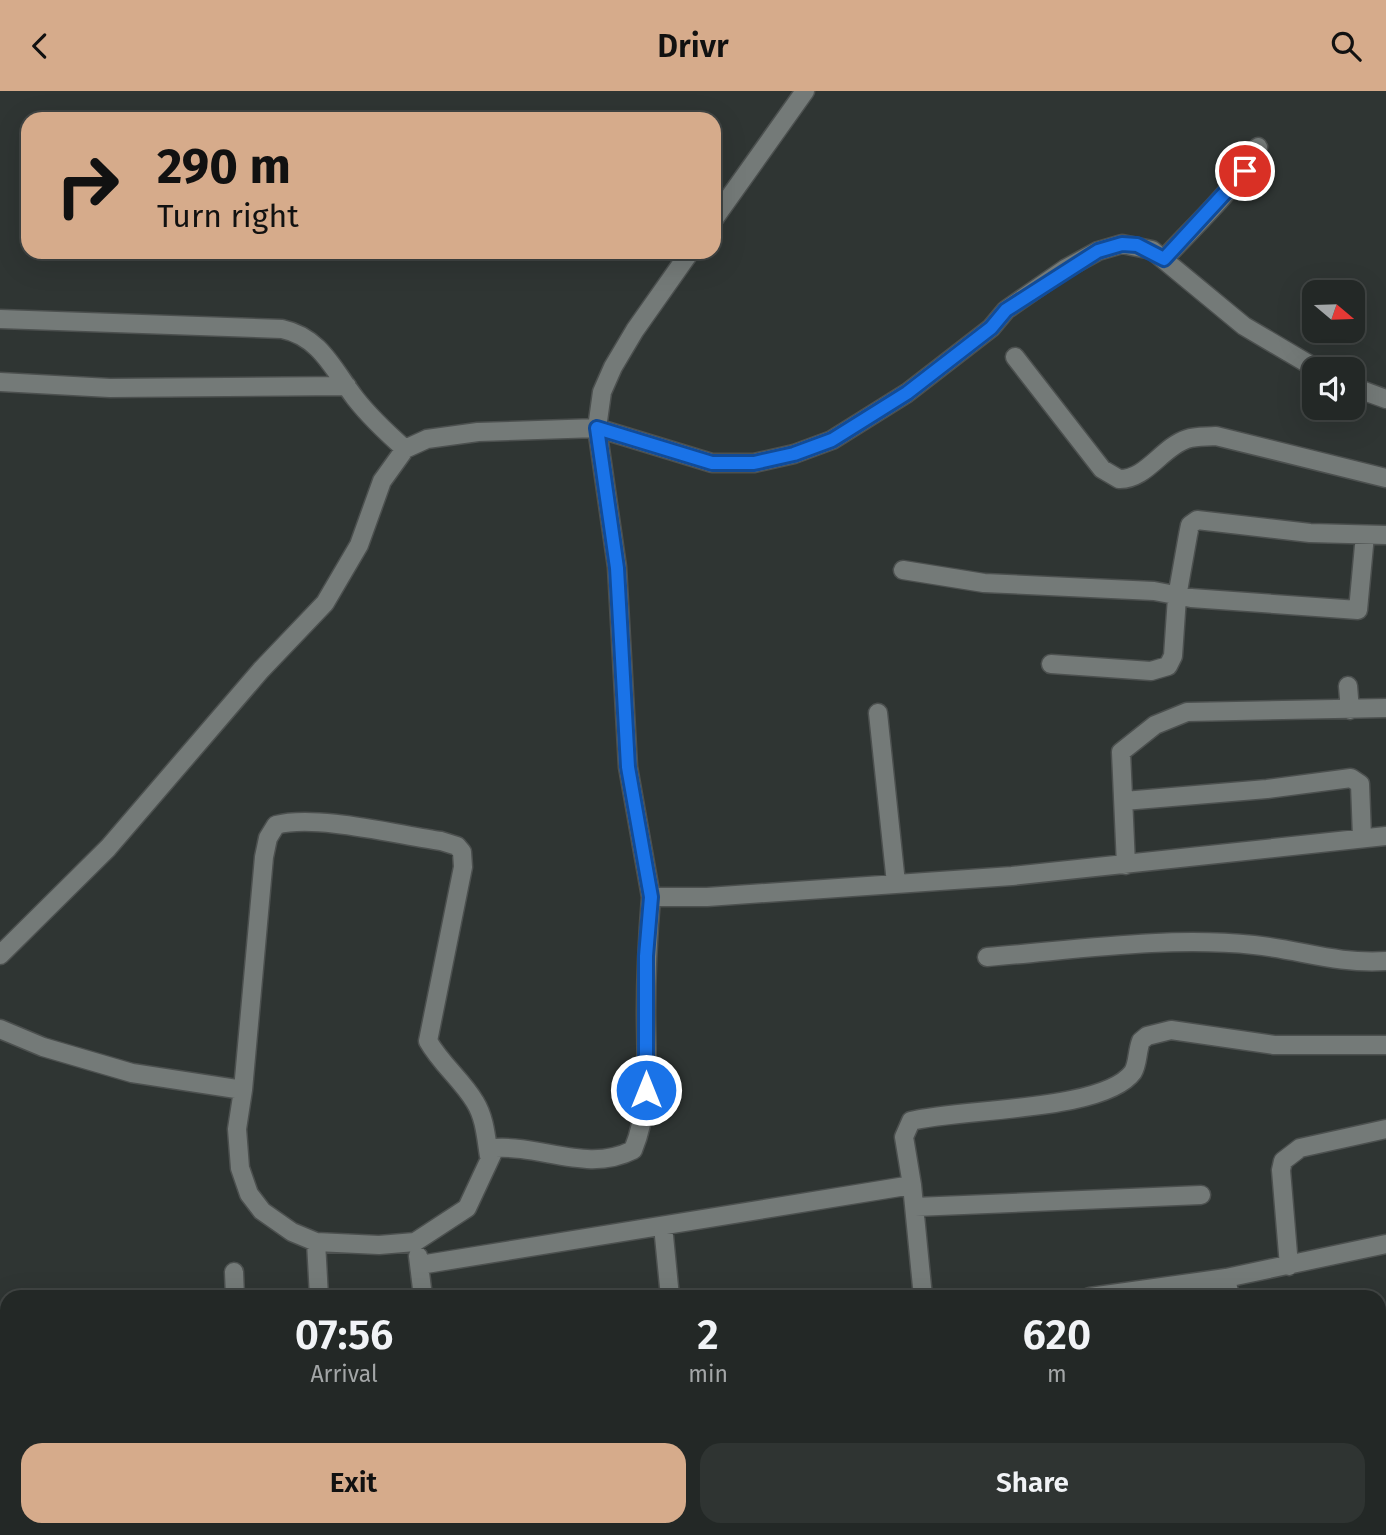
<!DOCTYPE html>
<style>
body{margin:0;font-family:"Fira Sans",sans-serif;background:#2f3432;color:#f1f3f6;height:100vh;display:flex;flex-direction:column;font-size:26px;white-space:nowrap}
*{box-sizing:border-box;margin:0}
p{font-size:23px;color:#a3a6a7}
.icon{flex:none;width:38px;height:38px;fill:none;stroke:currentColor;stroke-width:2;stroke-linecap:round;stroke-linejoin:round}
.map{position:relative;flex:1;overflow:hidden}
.sheet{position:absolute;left:0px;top:1199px;width:1386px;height:247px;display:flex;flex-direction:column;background:#232826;border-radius:21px 21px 0 0;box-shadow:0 7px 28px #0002,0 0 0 2px #404443}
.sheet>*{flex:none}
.banner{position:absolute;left:21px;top:21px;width:700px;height:147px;border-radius:21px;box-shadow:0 7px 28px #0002,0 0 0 2px #404443;background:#d6ab8b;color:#111;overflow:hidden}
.needle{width:46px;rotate:109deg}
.controls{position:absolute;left:1302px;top:189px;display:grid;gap:14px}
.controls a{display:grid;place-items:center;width:63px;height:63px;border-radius:14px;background:#232826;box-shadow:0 7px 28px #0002,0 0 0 2px #404443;font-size:35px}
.pin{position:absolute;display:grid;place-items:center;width:60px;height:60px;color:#fff;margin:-30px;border:4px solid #fff;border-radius:50%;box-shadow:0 2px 7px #0007}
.me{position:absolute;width:77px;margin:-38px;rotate:0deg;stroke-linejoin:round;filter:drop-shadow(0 0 5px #0008)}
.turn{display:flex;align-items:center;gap:24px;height:147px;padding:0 21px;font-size:32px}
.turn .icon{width:91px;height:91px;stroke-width:2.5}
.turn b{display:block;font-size:49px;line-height:60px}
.eta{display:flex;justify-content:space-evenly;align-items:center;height:119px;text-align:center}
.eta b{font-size:42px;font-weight:600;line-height:49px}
.primary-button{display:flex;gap:14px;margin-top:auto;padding:14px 21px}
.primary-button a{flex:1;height:80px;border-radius:21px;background:#d6ab8b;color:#111;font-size:28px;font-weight:600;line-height:80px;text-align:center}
.primary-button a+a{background:#2f3432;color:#f1f3f6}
header{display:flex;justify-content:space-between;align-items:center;height:91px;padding:0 21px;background:#d6ab8b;color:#111;font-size:32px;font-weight:600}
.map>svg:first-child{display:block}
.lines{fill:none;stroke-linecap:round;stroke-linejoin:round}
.minor-casing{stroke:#4c504f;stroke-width:21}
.highway-casing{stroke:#4c504f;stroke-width:24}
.minor{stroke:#747a78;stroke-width:18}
.highway{stroke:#56b29d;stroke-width:21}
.route-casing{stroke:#114b97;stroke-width:18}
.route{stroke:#1a73e8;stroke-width:12}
</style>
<header><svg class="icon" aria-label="back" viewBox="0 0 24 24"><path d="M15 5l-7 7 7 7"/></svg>Drivr<svg class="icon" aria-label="search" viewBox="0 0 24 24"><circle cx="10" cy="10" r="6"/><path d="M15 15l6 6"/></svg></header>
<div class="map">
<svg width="1386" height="1444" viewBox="0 0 1386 1444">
<rect width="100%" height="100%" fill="#2f3533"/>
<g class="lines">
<defs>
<path id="minor" d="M714,128L805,0
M690,161L635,239L613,276L602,301L597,337L617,476L628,676L651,806H707L1012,785L1386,745
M1164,168C1197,132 1235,99 1258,56
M0,228L282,238C320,246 333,278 355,307C369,325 387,342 405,358
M1015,266L1102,378L1119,388C1146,389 1162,356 1187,348C1196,345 1207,346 1216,345L1386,387
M0,291L110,297L347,295
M1353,296L1386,308
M903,479L984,492L1154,500L1191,507L1358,519L1365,444
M1051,573L1151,580L1168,575L1173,565L1177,506L1188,444L1190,434L1197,429L1310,442L1386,444
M1348,595L1350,619
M878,622L896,792
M1124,710L1267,698L1351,687L1360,693L1362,746
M1126,774L1121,661L1155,634L1187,621L1386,617
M0,864L108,757L261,579L325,512L359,454L382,390L405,358L427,348L478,341L597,337L712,372H754L794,363L832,349L907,302L991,237L1006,219L1065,178L1098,160L1122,153L1152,159L1244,235L1317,278
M987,866C1075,859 1166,845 1254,854C1302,859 1335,873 1386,870
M0,938L43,956L132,982L243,999
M489,1065C486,1047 485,1027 475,1011C462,989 441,973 428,950L463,776L462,761L457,755L441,750C398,744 316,723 276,734L268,747L264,766L243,999L237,1038L240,1077L249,1103L262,1120L292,1141L316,1151L379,1154L415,1151L467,1117L495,1057C542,1054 588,1082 633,1059C651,1016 646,966 646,920C646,882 648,844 651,806
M912,1094L904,1046L911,1030C960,1017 1104,1021 1133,981C1138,973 1137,960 1141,950L1147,945L1171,939L1274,954H1386
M915,1116L1201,1104
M663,1135L670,1206
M316,1151L319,1206
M418,1165L423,1206
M420,1174L912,1094L923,1206
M1289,1175L1281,1079L1283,1070L1300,1057L1386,1038
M234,1181L235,1206
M1226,1187L1230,1206
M1090,1206L1226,1187L1386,1153
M1379,1289L1386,1288
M0,1417L7,1432
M1379,1421L1386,1418
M254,1438L255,1444
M345,1438L346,1444
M460,1438L462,1444
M650,1438L651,1444
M731,1438L732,1444
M961,1438L962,1444
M1080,1438L1081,1444
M1283,1438L1286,1444
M1324,1444L1338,1438"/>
<path id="highway" d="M0,1236L7,1251
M0,1309L7,1323
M0,1358L7,1373
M40,1438L43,1444
M64,1438L67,1444"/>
</defs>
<use href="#minor" class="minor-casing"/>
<use href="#highway" class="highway-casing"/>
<use href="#minor" class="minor"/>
<use href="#highway" class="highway"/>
</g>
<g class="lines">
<defs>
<path id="route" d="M646,999V865L651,806L628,676L617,477L597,337L712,372H754L794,363L832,349L907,302L991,237L1006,219L1098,160L1122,153L1137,154L1164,168L1245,80"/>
</defs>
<use href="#route" class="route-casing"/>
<use href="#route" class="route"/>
</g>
</svg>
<div class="controls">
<a><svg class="needle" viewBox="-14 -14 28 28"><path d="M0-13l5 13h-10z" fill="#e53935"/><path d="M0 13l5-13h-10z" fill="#a3a6a7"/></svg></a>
<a><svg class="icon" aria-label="sound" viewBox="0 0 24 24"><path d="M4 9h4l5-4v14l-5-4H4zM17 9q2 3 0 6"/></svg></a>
</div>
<div class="pin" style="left:1245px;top:80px;background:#d93025"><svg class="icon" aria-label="arrive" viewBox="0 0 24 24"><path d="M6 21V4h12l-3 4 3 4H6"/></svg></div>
<svg class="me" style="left:646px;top:999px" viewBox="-20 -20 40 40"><circle r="17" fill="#1a73e8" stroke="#fff" stroke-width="3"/><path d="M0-11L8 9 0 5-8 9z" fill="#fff"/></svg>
<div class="banner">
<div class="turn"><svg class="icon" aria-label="right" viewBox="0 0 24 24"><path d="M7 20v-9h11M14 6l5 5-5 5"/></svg><div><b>290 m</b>Turn right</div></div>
</div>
<section class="sheet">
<div class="eta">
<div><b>07:56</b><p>Arrival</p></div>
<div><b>2</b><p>min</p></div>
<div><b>620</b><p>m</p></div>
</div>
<div class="primary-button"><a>Exit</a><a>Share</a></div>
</section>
</div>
